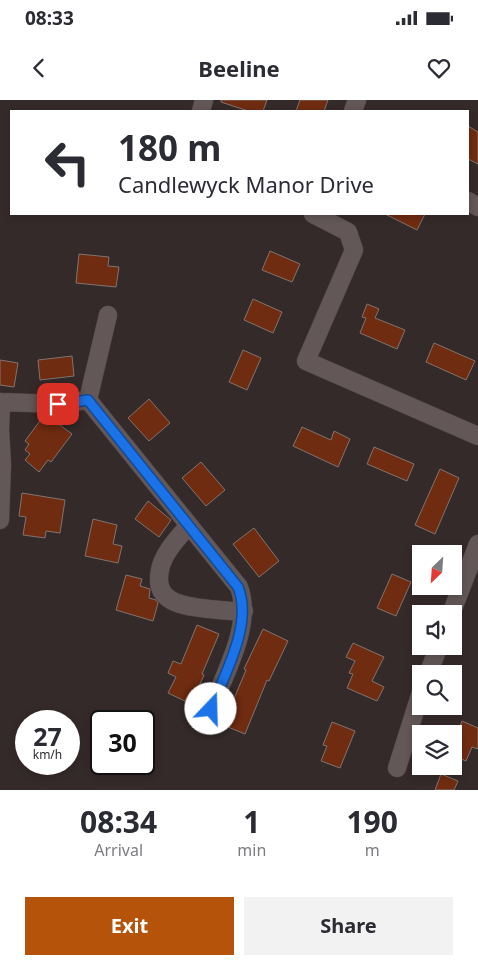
<!DOCTYPE html>
<style>
body{margin:0;font-family:"Noto Sans",sans-serif;background:#f2f2f3;color:#2b2b33;height:100vh;display:flex;flex-direction:column;font-size:19px;white-space:nowrap}
*{box-sizing:border-box;margin:0}
p{font-size:16px;color:#7c7c81}
.icon{flex:none;width:28px;height:28px;fill:none;stroke:currentColor;stroke-width:2;stroke-linecap:round;stroke-linejoin:round}
.map{position:relative;height:690px;overflow:hidden}
.side{display:flex;flex-direction:column;background:#fff;flex:1}
.side>*{flex:none}
.guide{position:absolute;left:10px;top:10px;width:459px;height:105px;border-radius:0px;box-shadow:0 2px 8px #0003;background:#fff;color:#2b2b33;overflow:hidden}
.needle{width:32px;rotate:205deg}
.tools{position:absolute;left:412px;top:445px;display:grid;gap:10px}
.tools a{display:grid;place-items:center;width:50px;height:50px;border-radius:0px;background:#fff;box-shadow:0 2px 8px #0003;font-size:25px}
.speed{position:absolute;left:15px;top:610px;display:flex;gap:10px;font-size:25px;font-weight:700;text-align:center}
.speed>*{display:grid;place-content:center;width:65px;height:65px;border-radius:50%;background:#fff;box-shadow:0 2px 8px #0003;line-height:1}
.speed small{font-size:12px;font-weight:400}
.speed .limit{border:2px solid #111;border-radius:8px;background:#fff;color:#111}
.pin{position:absolute;display:grid;place-items:center;width:42px;height:42px;color:#fff;margin:-21px;border-radius:10px;box-shadow:0 2px 8px #0006}
.me{position:absolute;width:55px;margin:-28px;rotate:21deg;stroke-linejoin:round;filter:drop-shadow(0 0 4px #0008)}
.turn{display:flex;align-items:center;gap:18px;height:105px;padding:0 25px;font-size:22px}
.turn .icon{width:65px;height:65px;stroke-width:2.5}
.turn b{display:block;font-size:35px;line-height:42px}
.eta{display:flex;justify-content:space-evenly;align-items:center;height:85px;text-align:center}
.eta b{font-size:30px;font-weight:700;line-height:35px}
.action{display:flex;gap:10px;margin-top:auto;padding:10px 25px}
.action a{flex:1;height:58px;border-radius:0px;background:#b45309;color:#fff;font-size:20px;font-weight:700;line-height:58px;text-align:center}
.action a+a{background:#f2f2f3;color:#2b2b33}
.status{display:flex;justify-content:space-between;align-items:center;height:35px;padding:0 25px;background:#fff;direction:ltr}
.status svg{height:14px;fill:currentColor}
header{display:flex;justify-content:space-between;align-items:center;height:65px;padding:0 25px;background:#fff;font-size:22px;font-weight:700}
.map>svg:first-child{display:block}
.building{fill:#702c11;stroke:#807470}
.lines{fill:none;stroke-linecap:round;stroke-linejoin:round}
.minor-casing{stroke:#4e4545;stroke-width:19}
.minor{stroke:#635757;stroke-width:18}
.route-casing{stroke:#114b97;stroke-width:12}
.route{stroke:#1a73e8;stroke-width:9}
</style>
<div class="status"><b>08:33</b><svg viewBox="0 0 49 12"><path d="M0 12V9h3v3zM5 12V6h3v6zM10 12V3h3v9zM15 12V0h3v12zM26 1h20v11H26zM47 4h2v5h-2z"/></svg></div>
<header><svg class="icon" aria-label="back" viewBox="0 0 24 24"><path d="M15 5l-7 7 7 7"/></svg>Beeline<svg class="icon" aria-label="heart" viewBox="0 0 24 24"><path d="M12 20l-8-8c-3-5 5-10 8-4 3-6 11-1 8 4z"/></svg></header>
<div class="map">
<svg width="478" height="690" viewBox="0 0 478 690">
<rect width="100%" height="100%" fill="#342a29"/>
<path class="building" d="M221,0H267L263,11H248L221,2Z
M300,0H328L324,11H296Z
M468,26L478,32V64L468,59Z
M385,114H425L417,130Z
M270,151L300,164L292,182L262,170Z
M79,154L109,157L108,166L119,167L116,187L76,183Z
M253,199L282,212L273,233L244,220Z
M367,204L379,209L375,218L405,230L397,249L360,233L366,218L362,217Z
M434,243L475,261L466,280L426,262Z
M243,250L261,258L247,290L229,282Z
M72,256L74,276L40,280L38,260Z
M0,260L18,263L14,287L0,285Z
M149,299L170,323L149,341L128,318Z
M45,314L72,334L51,362L48,360L39,372L25,360L30,354L25,350L29,344L25,341Z
M302,327L331,340L334,331L350,339L338,367L293,346Z
M374,347L414,364L407,381L367,364Z
M201,362L225,390L206,406L182,378Z
M440,369L459,378L435,434L415,425Z
M22,393L65,400L60,433L46,431L45,438L23,435L26,417L19,416Z
M148,401L171,420L159,437L135,419Z
M93,419L117,425L113,444L122,446L118,463L85,456Z
M254,428L279,461L259,477L233,444Z
M392,474L411,482L396,516L377,508Z
M126,475L142,479L140,486L150,489L149,498L156,500L158,503L153,521L116,510Z
M197,525L219,534L202,574L204,575L191,604L168,593L176,577L168,573L173,561L181,564Z
M263,529L288,541L269,581L267,580L245,634L223,625L246,570L244,569Z
M353,543L384,557L372,581L384,587L377,601L347,588L353,574L349,573L355,561L346,557Z
M462,621L478,628V649L472,647L466,661L454,656V641Z
M332,622L355,631L340,668L321,661L327,646L323,645Z
M441,674L458,681L454,690H435Z"/>
<g class="lines">
<defs>
<path id="minor" d="M201,11L204,0
M353,11L357,0
M468,101L478,107
M313,114L348,132L354,150L306,261L478,336
M88,300L108,215
M0,302L58,304L88,300L239,487C253,524 225,573 211,609
M0,420L2,364L0,330L1,302
M189,425C178,438 163,453 160,470C153,504 185,506 209,509C220,510 232,512 244,511
M451,514L478,444
M428,574L439,546
M397,668L421,592"/>
</defs>
<use href="#minor" class="minor-casing"/>
<use href="#minor" class="minor"/>
</g>
<g class="lines">
<defs>
<path id="route" d="M58,304L88,300L238,487C253,524 225,573 211,609"/>
</defs>
<use href="#route" class="route-casing"/>
<use href="#route" class="route"/>
</g>
</svg>
<div class="tools">
<a><svg class="needle" viewBox="-14 -14 28 28"><path d="M0-13l5 13h-10z" fill="#e53935"/><path d="M0 13l5-13h-10z" fill="#7c7c81"/></svg></a>
<a><svg class="icon" aria-label="sound" viewBox="0 0 24 24"><path d="M4 9h4l5-4v14l-5-4H4zM17 9q2 3 0 6"/></svg></a>
<a><svg class="icon" aria-label="search" viewBox="0 0 24 24"><circle cx="10" cy="10" r="6"/><path d="M15 15l6 6"/></svg></a>
<a><svg class="icon" aria-label="layers" viewBox="0 0 24 24"><path d="M12 4l9 5-9 5-9-5zM3 14l9 5 9-5"/></svg></a>
</div>
<div class="speed"><div>27<small>km/h</small></div><div class="limit">30</div></div>
<div class="pin" style="left:58px;top:304px;background:#d93025"><svg class="icon" aria-label="arrive" viewBox="0 0 24 24"><path d="M6 21V4h12l-3 4 3 4H6"/></svg></div>
<svg class="me" style="left:211px;top:609px" viewBox="-20 -20 40 40"><circle r="19" fill="#fff"/><path d="M0-13L10 11 0 6-10 11z" fill="#1a73e8"/></svg>
<div class="guide">
<div class="turn"><svg class="icon" aria-label="left" viewBox="0 0 24 24"><path d="M17 20v-9H6M10 6l-5 5 5 5"/></svg><div><b>180 m</b>Candlewyck Manor Drive</div></div>
</div>
</div>
<section class="side">
<div class="eta">
<div><b>08:34</b><p>Arrival</p></div>
<div><b>1</b><p>min</p></div>
<div><b>190</b><p>m</p></div>
</div>
<div class="action"><a>Exit</a><a>Share</a></div>
</section>
